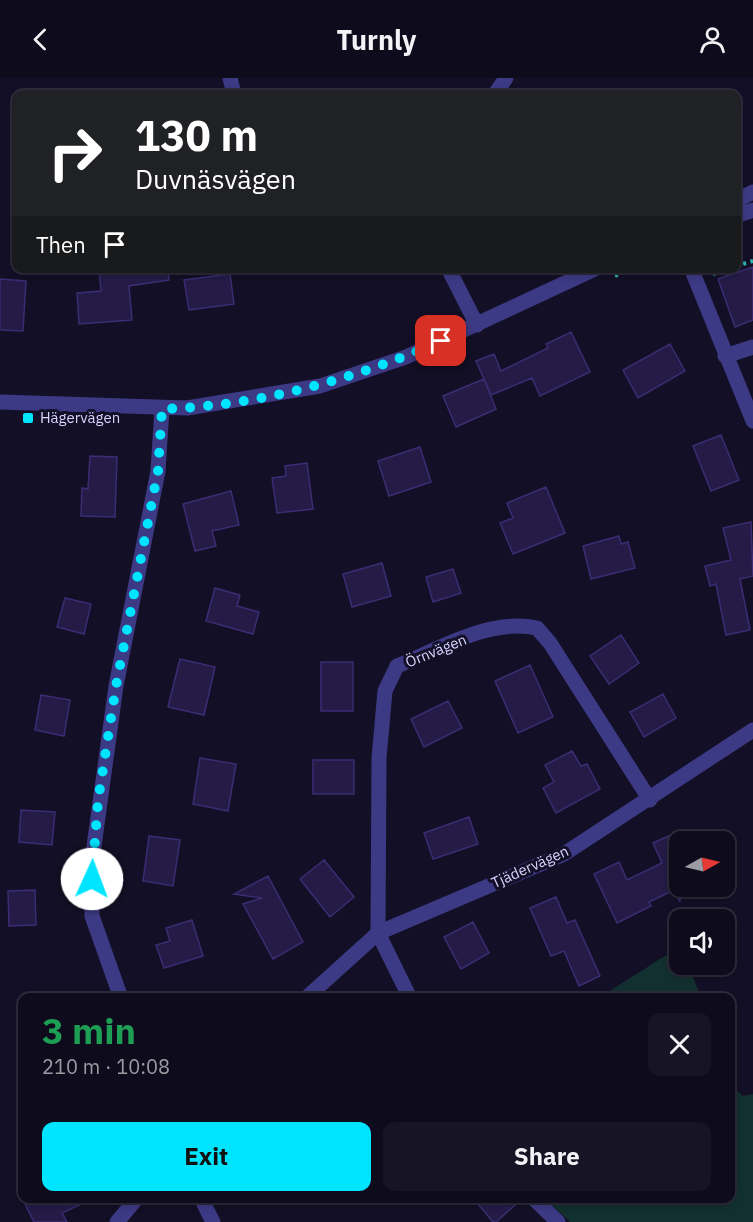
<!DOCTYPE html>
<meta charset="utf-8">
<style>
body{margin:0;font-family:"IBM Plex Sans",sans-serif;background:#171425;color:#f1f3f6;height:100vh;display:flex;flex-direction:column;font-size:22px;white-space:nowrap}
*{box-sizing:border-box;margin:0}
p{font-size:20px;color:#9b9ba3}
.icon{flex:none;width:33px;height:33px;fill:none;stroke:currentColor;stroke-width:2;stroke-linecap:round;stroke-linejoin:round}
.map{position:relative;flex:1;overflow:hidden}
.side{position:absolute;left:18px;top:915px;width:717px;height:210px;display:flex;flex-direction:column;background:#0e0b1c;border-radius:12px;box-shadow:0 3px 9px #0003,0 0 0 2px #2e2b3b}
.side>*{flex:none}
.top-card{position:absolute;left:12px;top:12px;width:729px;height:183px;border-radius:12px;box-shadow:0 3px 9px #0003,0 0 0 2px #2e2b3b;background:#202124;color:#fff;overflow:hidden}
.needle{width:39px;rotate:82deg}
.controls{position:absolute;left:669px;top:753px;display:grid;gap:12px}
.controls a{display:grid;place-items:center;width:66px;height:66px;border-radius:12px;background:#0e0b1c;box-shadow:0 3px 9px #0003,0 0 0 2px #2e2b3b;font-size:30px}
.pin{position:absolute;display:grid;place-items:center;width:51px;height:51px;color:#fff;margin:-26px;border-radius:12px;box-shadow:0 3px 9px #0006}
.me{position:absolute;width:66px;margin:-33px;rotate:2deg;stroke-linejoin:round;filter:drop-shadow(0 0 4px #0008)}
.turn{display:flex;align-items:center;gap:21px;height:126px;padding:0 24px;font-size:27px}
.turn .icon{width:78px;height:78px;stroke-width:2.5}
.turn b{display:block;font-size:42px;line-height:51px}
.then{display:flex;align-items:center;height:57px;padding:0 24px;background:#0003;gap:12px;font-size:22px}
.round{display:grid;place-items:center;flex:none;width:63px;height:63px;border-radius:12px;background:#171425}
.overview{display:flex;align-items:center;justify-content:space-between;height:102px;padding:0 24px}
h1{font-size:36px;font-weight:800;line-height:45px;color:#1e9e55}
.action{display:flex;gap:12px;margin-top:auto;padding:12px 24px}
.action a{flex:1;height:69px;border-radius:12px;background:#00e5ff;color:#111;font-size:24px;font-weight:800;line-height:69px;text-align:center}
.action a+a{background:#171425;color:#f1f3f6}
header{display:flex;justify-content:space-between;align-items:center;height:78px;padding:0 24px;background:#0e0b1c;font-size:27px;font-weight:800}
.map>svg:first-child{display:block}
.green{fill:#12302f}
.building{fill:#241b47;stroke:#3b2d73;stroke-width:1.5}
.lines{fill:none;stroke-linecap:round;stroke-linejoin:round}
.path{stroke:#2fb8b0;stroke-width:4;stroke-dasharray:3 4.5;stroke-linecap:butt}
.minor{stroke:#3d3a85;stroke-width:15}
.route{stroke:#00e5ff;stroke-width:10;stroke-dasharray:0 18}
.poi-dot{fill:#00e5ff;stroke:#130f26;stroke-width:2}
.labels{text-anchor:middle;stroke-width:6;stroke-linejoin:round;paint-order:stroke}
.poi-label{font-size:15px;fill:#d9d4ff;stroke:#130f26;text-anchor:start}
.street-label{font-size:15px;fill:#d9d4ff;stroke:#130f26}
</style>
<header><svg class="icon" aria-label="back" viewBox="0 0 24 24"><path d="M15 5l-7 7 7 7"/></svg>Turnly<svg class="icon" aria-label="person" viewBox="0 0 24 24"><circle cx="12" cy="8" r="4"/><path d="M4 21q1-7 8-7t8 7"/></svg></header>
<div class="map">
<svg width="753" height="1144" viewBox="0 0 753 1144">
<rect width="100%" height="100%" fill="#130f26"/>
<path class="green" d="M679,869L680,886L688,887L701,919H600Z
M731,1008L743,1018L753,1016V1144H570L545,1121L730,1120Z"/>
<path class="building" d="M753,189V242L735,249L718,201Z
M168,190L169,202L129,208L132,242L79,246L77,215L101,213L99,191Z
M230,196L234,226L189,232L184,202Z
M0,201L26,203L23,253L0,252Z
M571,254L590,294L540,318L532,300L491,317L476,283L494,276L501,293L548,270L546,266Z
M670,266L685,293L638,320L623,292Z
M484,301L496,331L456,349L443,318Z
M721,357L739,402L711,413L693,368Z
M420,369L431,404L389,418L378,383Z
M90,378L117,379L115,439L81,438L82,410L88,411Z
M307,385L313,431L277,435L272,400L286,398L285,388Z
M546,409L565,455L513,476L500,445L513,440L507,425Z
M231,413L239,447L212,453L216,468L195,473L183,426Z
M751,444L753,498L740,501L750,552L726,557L716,506L710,508L705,488L731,482L723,450Z
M619,458L621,466L628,464L635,490L591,501L583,468Z
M382,485L391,518L352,529L343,496Z
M453,491L461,515L433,524L426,499Z
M215,510L240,517L237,528L259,534L253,556L206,543Z
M65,520L91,526L84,556L57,549Z
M621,557L639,585L609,606L590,578Z
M180,581L215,589L204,637L168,629Z
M321,584H353V633H321Z
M530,587L553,639L518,655L495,603Z
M663,616L676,640L644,659L630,634Z
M41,617L70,622L64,658L35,652Z
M448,623L462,650L424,669L411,641Z
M572,673L581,688L587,686L600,711L556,735L543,710L554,704L545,687Z
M200,680L236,686L228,733L193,726Z
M313,682H354V716H313Z
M21,732L55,734L52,767L19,764Z
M469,739L478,766L433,781L424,755Z
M680,753V824L674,812L649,824L651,828L617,845L594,796L619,784L627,802L662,785L653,765Z
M149,758L180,762L173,808L143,803Z
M324,782L354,819L330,839L300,801Z
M268,798L303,864L273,881L243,826L262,820L234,816Z
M35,812L36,847L9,848L8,813Z
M556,819L567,845L575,842L600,898L579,908L564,873L551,878L530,830Z
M192,842L203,878L164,890L156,867L170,863L166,850Z
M473,844L489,875L461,891L444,859Z
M22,1120H94L62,1135L67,1144H34Z
M473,1120H523L496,1144H493Z"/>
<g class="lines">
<path class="path" d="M736,179L740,187
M736,188L753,183
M713,196L731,190
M615,198L631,190"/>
<path class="minor" d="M230,0L234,16
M495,16L506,0
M736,123L753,114
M736,138L753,132
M448,190L477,247
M691,190L753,343
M725,278L753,269
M0,324L187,330L320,308L406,279L597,190
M121,920L92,838V783L116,608L158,393L162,331
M306,920L378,855L564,776L753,652
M410,920L378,855L379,680L385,613L397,588C440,571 489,540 537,550L550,565L650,722
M201,1120L213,1144
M533,1120L558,1144
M117,1144L137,1120"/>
</g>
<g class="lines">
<path class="route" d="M92,801L98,723L116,608L158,393L162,331C258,328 353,302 441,263"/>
</g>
<rect class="poi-dot" x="22" y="334" width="12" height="12" rx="3"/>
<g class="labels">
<g class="poi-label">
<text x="40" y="345">Hägervägen</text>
</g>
<g class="street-label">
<text transform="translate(436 573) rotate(-22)" y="5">Örnvägen</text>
<text transform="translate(530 789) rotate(-24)" y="5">Tjädervägen</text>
</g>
</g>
</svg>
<div class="controls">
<a><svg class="needle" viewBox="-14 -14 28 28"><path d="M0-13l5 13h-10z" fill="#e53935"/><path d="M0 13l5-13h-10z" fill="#9b9ba3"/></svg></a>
<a><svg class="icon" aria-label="sound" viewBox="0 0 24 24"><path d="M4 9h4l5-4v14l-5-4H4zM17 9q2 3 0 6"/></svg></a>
</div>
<div class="pin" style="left:441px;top:263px;background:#d93025"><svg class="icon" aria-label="arrive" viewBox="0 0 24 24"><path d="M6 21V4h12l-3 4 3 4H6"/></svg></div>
<svg class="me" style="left:92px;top:801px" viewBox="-20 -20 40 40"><circle r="19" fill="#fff"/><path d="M0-13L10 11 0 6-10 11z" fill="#00e5ff"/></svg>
<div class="top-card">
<div class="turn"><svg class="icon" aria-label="right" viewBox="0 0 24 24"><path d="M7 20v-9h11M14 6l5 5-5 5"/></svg><div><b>130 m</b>Duvnäsvägen</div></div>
<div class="then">Then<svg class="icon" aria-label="arrive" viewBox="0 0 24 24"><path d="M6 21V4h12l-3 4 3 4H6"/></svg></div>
</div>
<section class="side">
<div class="overview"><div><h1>3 min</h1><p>210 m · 10:08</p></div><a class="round"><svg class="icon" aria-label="close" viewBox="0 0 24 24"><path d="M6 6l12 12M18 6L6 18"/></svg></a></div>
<div class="action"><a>Exit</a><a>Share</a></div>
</section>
</div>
